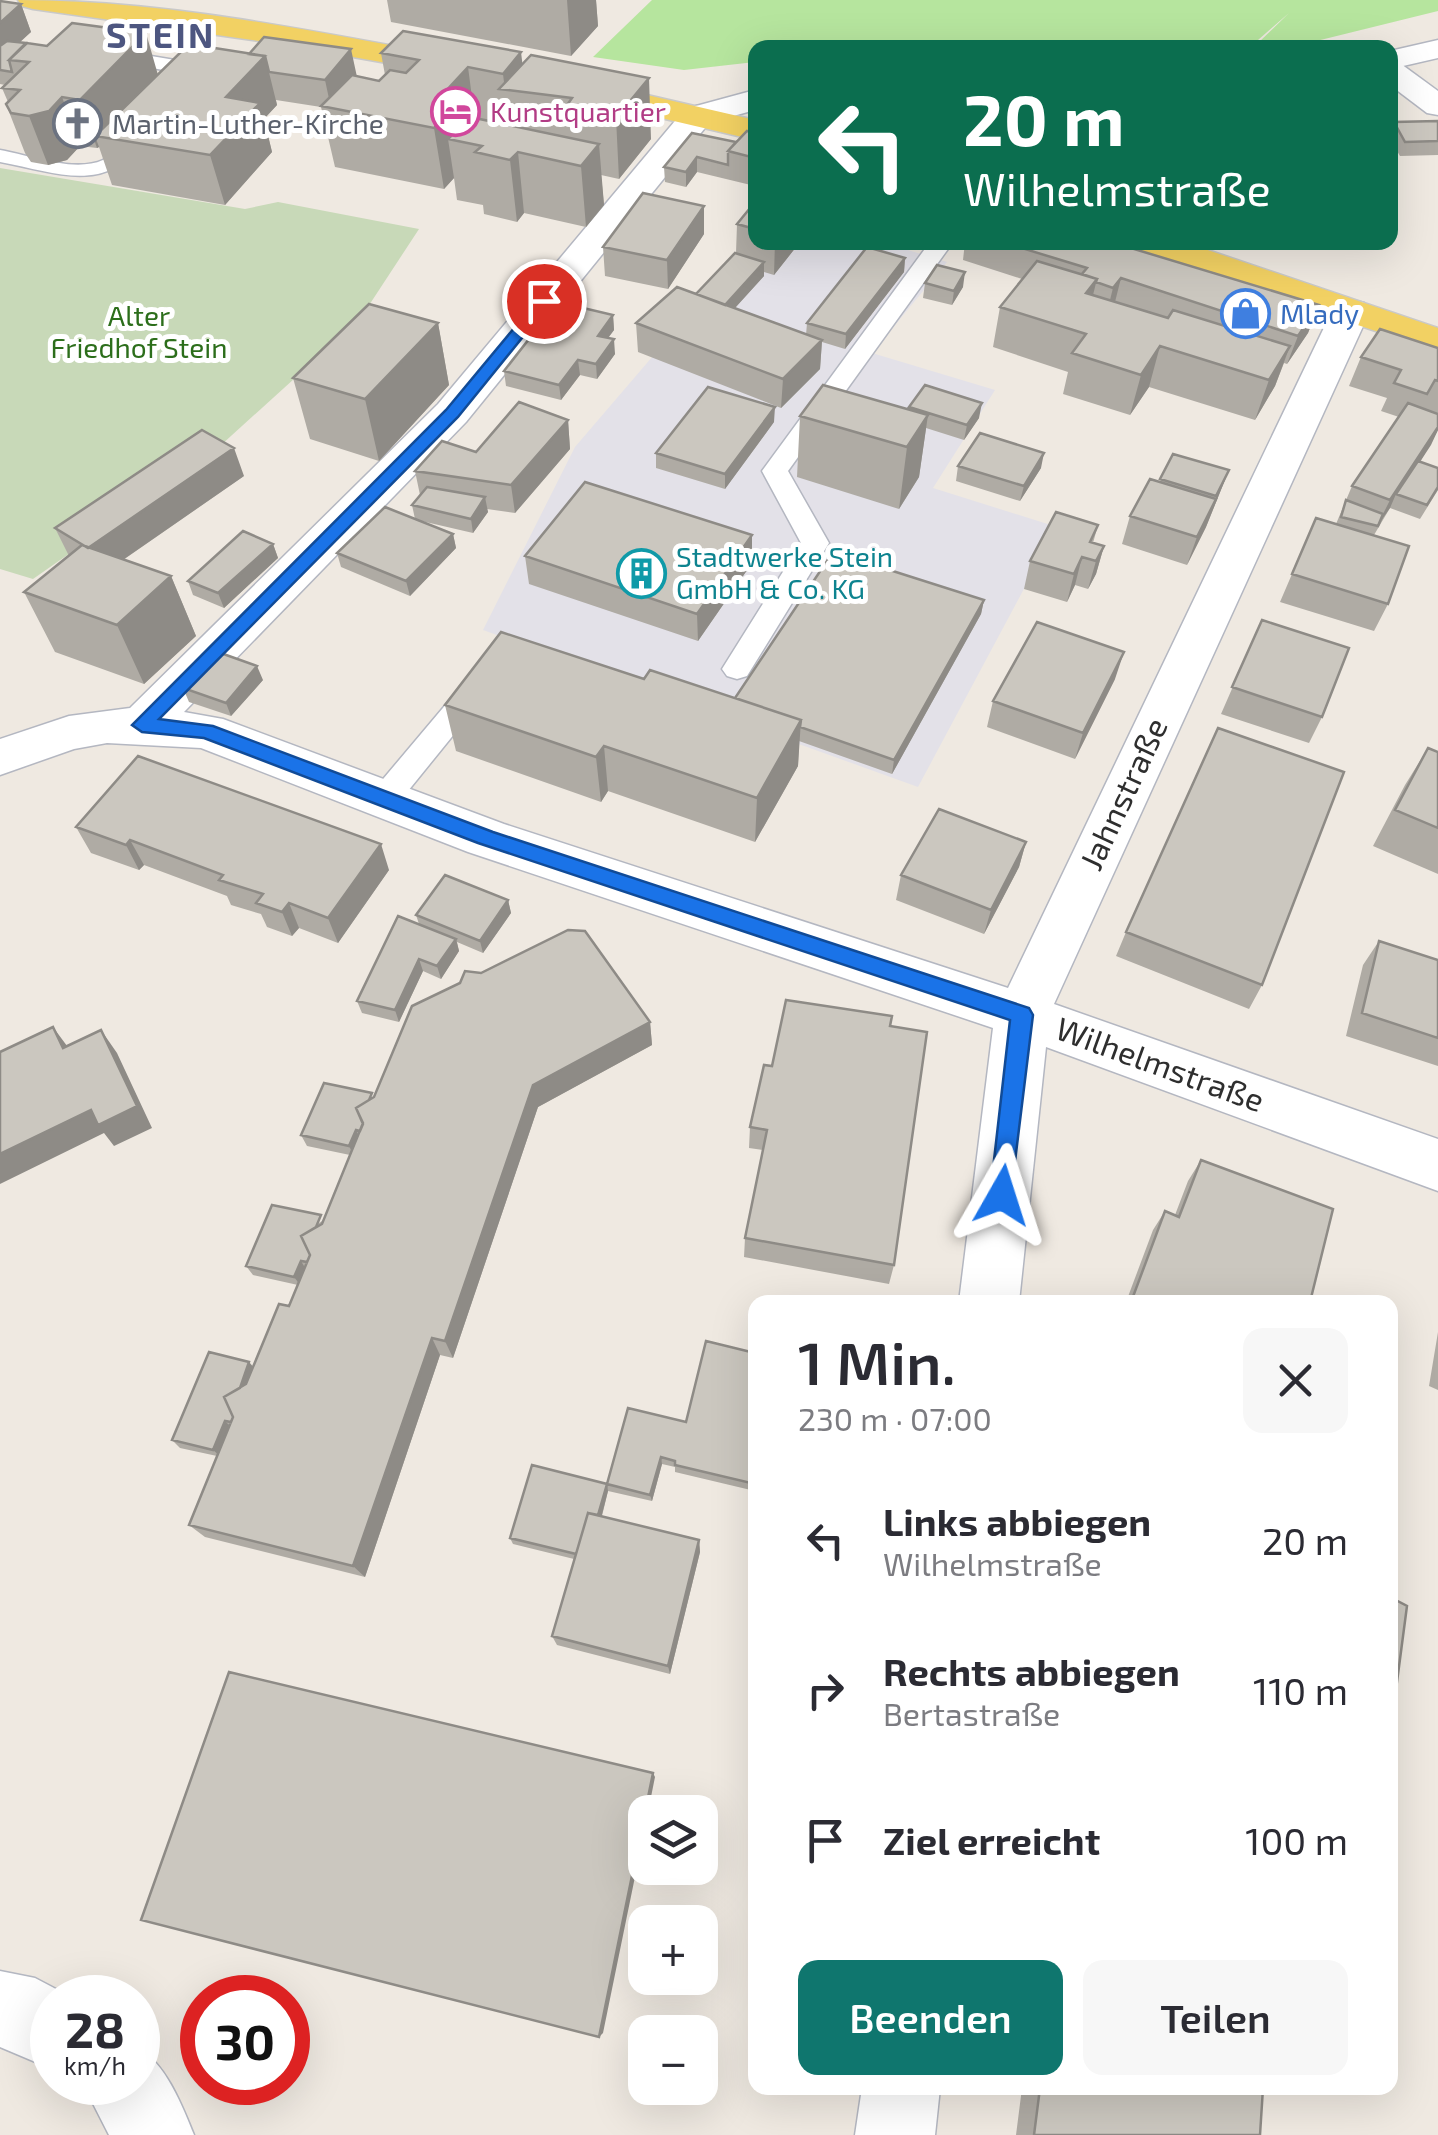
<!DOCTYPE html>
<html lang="de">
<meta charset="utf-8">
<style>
body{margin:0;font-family:"Exo 2",sans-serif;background:#f7f7f7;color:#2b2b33;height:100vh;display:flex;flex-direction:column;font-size:38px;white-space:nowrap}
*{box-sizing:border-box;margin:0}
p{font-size:32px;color:#7c7c81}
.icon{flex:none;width:55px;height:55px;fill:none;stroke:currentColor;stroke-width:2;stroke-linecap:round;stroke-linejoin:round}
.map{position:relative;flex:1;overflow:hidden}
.details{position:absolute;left:748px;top:1295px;width:650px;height:800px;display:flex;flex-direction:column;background:#fff;border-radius:20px;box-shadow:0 10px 40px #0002}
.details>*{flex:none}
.banner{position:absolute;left:748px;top:40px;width:650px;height:210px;border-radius:20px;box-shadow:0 10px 40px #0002;background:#0b6e4f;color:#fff;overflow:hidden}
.controls{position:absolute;left:628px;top:1795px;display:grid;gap:20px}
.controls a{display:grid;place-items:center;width:90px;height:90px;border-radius:20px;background:#fff;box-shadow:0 10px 40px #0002;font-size:50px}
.speed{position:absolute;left:30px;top:1975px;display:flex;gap:20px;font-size:50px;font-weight:700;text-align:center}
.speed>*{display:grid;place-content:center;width:130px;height:130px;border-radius:50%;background:#fff;box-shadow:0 10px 40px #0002;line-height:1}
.speed small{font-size:25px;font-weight:400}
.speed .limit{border:15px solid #d22;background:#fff;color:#111}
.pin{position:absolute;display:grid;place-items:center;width:85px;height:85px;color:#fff;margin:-42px;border:5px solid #fff;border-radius:50%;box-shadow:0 2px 10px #0007}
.me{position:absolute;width:110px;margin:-55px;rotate:6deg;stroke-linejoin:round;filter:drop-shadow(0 0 8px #0008)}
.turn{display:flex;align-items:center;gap:35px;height:210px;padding:0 50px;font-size:45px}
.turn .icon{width:130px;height:130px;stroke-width:2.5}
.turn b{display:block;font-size:70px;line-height:85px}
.round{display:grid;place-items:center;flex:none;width:105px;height:105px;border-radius:20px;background:#f7f7f7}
.head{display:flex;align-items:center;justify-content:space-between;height:170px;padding:0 50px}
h1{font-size:60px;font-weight:600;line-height:75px}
.button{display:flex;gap:20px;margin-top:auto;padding:20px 50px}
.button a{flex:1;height:115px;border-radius:20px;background:#0f766e;color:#fff;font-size:40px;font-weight:600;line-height:115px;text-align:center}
.button a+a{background:#f7f7f7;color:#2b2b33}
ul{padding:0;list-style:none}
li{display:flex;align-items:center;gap:30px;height:150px;padding:0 50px}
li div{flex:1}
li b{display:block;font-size:38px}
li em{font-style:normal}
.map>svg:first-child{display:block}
.industrial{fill:#e3e1e8}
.green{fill:#b6e59e}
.cemetery{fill:#c8d9b8}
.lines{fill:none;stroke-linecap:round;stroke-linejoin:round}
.service-casing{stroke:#b4b7c1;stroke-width:3}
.pedestrian-casing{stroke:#b4b7c1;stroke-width:3}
.minor-casing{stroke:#b4b7c1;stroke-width:3}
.tertiary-casing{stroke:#b4b7c1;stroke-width:3}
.primary-casing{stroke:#c9c9c9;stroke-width:3}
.service{fill:#fff;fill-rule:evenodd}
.pedestrian{fill:#fff;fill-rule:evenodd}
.minor{fill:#fff;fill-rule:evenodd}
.tertiary{fill:#fff;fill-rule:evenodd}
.primary{fill:#f2d163;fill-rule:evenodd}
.wall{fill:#afaba4}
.shaded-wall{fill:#8e8b86}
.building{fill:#cbc7bf;stroke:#8e8b86;stroke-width:2.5}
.route{fill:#1a73e8;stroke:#114b97;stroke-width:2.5}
.labels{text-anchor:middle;stroke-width:10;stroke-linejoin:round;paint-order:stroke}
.far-hotel-label{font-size:28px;fill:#b23c85;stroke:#fff;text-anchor:start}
.far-worship-label{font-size:28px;fill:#5b616d;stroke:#fff;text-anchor:start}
.far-shop-label{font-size:28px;fill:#366cbe;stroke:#fff;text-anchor:start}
.far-park-label{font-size:28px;fill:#2c6e1b;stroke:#fff}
.far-culture-label{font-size:28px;fill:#0d838f;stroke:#fff;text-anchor:start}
.street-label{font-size:32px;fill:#2e2e2e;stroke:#fff}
.far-district-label{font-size:35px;font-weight:bold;letter-spacing:2.5px;fill:#4d5680;stroke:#fff}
</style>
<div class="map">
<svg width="1438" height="2135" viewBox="0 0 1438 2135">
<rect width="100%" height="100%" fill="#efe9e1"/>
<path class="industrial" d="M755,237V242L885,243L947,262L872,353L995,390L933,488L1057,527L918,787L483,630L575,447Z"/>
<path class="green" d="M652,0H1438V11L1288,48L1265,47L1258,43L1289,13L1250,47L755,48V62L684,70L593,57Z"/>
<path class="cemetery" d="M0,168L245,209L278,202L419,229L360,319L209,456L33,579L0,569Z"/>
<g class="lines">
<defs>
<path id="service" d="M109,49L205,65L215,71L205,83L198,85L188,79L191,75L102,59V51Z
M140,131L151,137C105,195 63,174 0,162V150C29,155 74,173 103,160C118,154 124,135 140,131Z
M930,242H953L788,471L829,543L747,676L737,679L727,676L722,669L801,543L762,471Z
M479,673L489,677L494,684L489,691L395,807L384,811L373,807L368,799L373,791L469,677Z"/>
<path id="pedestrian" d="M1390,61L1401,64L1438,91V115L1427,113L1390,85Z"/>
<path id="minor" d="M697,106L709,109L713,116L709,123L466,422L184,712L223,719L504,824L1008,988L1332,311L1338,303L1351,300L1364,303L1370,311L1054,1004L1438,1139V1191L1046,1047L1019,1302H959L993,1028L468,852L201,748L107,743L74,749L0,775V739L69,716L130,708L438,404L685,109Z
M0,1971L35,1978L73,1998H52V2069L0,2047Z
M138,2049C165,2061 183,2108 194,2135H109L82,2082H138Z
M862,2088H940L935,2135H855Z"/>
<path id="tertiary" d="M1438,40V58L1390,69V51Z
M755,90V110L697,126L685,123L681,116L685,109Z"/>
<path id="primary" d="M18,0C165,0 310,31 454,57L465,59L470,66L465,73L454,75L280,44L33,9L22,6Z
M578,79L755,120V140L567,96L562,89L567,82Z
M1130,242H1184L1438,328V352L1135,250Z"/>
</defs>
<use href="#service" class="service-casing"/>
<use href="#pedestrian" class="pedestrian-casing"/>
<use href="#minor" class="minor-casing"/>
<use href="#tertiary" class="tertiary-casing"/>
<use href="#primary" class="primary-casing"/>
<use href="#service" class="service"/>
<use href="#pedestrian" class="pedestrian"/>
<use href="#minor" class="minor"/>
<use href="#tertiary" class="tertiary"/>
<use href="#primary" class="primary"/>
</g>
<path class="wall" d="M387,0H596L598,26L571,56L391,22Z
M0,1L21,4L31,32L19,42L158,74L189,44L379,81L385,75L381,53L522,64L651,139L619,179L601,175L604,205L586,227L524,213L517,222L484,214L483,205L457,200L454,178L444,189L335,167L321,107L276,100L277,105L264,119L272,152L225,205L112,185L99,147L97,148L80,146L67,160L48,165L31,162L25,153L6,104L8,102L2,88L5,85L0,84Z
M1438,121V155L1400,156L1390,139L1394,122Z
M755,133V186L697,172L686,187L665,182L664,167L736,142Z
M755,202V242H800L774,275L764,272V276L735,308L806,335L807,323L905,258L904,272L845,349L822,342L820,369L781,408L638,352L636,323L696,294L736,253L737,224Z
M704,234L668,289L605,276L603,247Z
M890,242H919L915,249Z
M965,242H1111L1319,305L1308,333L1287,364L1284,363L1275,386L1255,420L1149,387L1130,415L1063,394L1068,372L993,347L1000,307L1022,279L963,260Z
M925,283L963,287L952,305L923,298Z
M613,315L614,330L608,338L615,354L597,379L580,375L561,400L506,386L504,371Z
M438,323L449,385L379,461L310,439L293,378Z
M1438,348V430L1420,462L1438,468V490L1420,519L1390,508L1374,535L1388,604L1374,631L1280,602L1316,518L1336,524L1352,486L1399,417L1381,411L1387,398L1349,386L1361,357Z
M909,407L979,418L964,440L926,428L919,477L899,509L797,477L800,416L908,410Z
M568,420L570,449L515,513L487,509L488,512L473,533L417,520L453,534L456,548L410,596L341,567L337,553L415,519L412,505L420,495L415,471Z
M774,422L725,489L656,468V453Z
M1173,454L1229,470L1206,527L1187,565L1122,544L1130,516L1160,482Z
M958,466L1041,468L1020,501L956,481Z
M244,476L123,560L171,576L196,636L144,684L55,652L24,592L69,556L55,528Z
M1098,525L1093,543L1104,546L1096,574L1088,589L1075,585L1067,602L1024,589L1030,561Z
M752,535V563L698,641L529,584L525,556Z
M273,544L278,558L224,608L193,595L188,581Z
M984,600L981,614L892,774L799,741L798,766L755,842L608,791L601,802L456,751L445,705L644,679L735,698Z
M1262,620L1322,717L1309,743L1221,714Z
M1115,679L1075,759L987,727L993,701Z
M263,680L231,716L189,702L183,688Z
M1428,748L1438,752V874L1373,846L1405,785Z
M76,827L389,870L338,943L299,928L292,936L267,927L261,914L231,905L227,896L144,865L139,870L91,853Z
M1026,842L1019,867L984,934L896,900L901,875Z
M508,900L511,913L483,953L457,942L459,951L441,979L423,971L399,1022L362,1013L357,1001L419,924L416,915Z
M1126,932L1262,985L1249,1009L1116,956Z
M1379,941L1438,960V1066L1346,1036L1363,965Z
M650,1022L652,1045L538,1107L453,1358L440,1355L365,1577L205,1537L189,1525L217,1456L180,1448L172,1440L253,1367L289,1306L298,1285L253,1275L246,1266L324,1220L350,1155L307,1146L301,1135L374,1097Z
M890,1026L894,1265L889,1284L744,1257L745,1238L763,1150L749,1148L750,1127L772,1066Z
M1201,1160L1310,1302H1126L1153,1230L1165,1211L1175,1215L1188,1181Z
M1438,1332V1390L1429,1386Z
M755,1353V1491L675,1472V1467L662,1464L652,1501L608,1491L602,1516L699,1540L700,1552L670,1674L557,1645L552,1636L574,1559L513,1544L510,1538L607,1484L686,1422Z
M1022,2088H1263L1260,2135H1016Z"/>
<path class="shaded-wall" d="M567,0H596L598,26L571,56Z
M21,4L31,32L3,58L0,51V23Z
M146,33L160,82L95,136L99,147L97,148L80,100Z
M351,49L357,77L331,108L325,80Z
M521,52L526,93L505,90L503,74Z
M265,56L277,105L264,119L272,152L225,205L210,155L226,97Z
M468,67L476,128L448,139L454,178L444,189L434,128L445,92Z
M649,78L651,139L619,179L616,118Z
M62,97L80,146L67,160L48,165L29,116Z
M599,144L604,205L586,227L581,166Z
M518,152L524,213L517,222L510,160Z
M697,157V172L686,187V172Z
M704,206V234L668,289L667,260Z
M775,242H800L774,275Z
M905,258L904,272L845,349L846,334Z
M764,262V276L724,320V306Z
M965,272L963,287L952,305L954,291Z
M1121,278L1114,306L1106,316L1113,288Z
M1097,279L1087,319L1077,333L1086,293Z
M1319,305L1308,333L1287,364L1298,336Z
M613,315L614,330L599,350L598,336Z
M438,323L449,385L379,461L365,399Z
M614,339L615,354L597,379L596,364Z
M822,340L820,369L781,408L783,379Z
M1160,346L1149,387L1130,415L1141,375Z
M1290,346L1275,386L1255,420L1269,380Z
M578,360L580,375L561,400L559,385Z
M982,403L979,418L964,440L967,425Z
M775,407L774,422L725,489V474Z
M928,415L919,477L899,509L907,447Z
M568,420L570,449L515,513L511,485Z
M1438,427V430L1431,445L1399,494H1396L1390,508L1376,528L1390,500Z
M234,448L244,476L101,575L88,548Z
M1044,453L1041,468L1020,501L1024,486Z
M1229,470L1206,527L1187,565L1197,537Z
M485,497L488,512L473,533L471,519Z
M453,534L456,548L410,596L406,581Z
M752,535V563L698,641L697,614Z
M273,544L278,558L224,608L218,593Z
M1104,546L1096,574L1088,589L1096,561Z
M1082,557L1075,585L1067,602L1074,574Z
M171,576L196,636L144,684L117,625Z
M984,600L981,614L892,774L894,760Z
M1124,652L1115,679L1075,759L1083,733Z
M257,666L263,680L231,716L226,703Z
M801,720L798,766L755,842L757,798Z
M604,746L608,791L601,802L596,757Z
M130,840L144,865L139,870L126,845Z
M1026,842L1019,867L984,934L991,910Z
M381,844L389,870L338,943L328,918Z
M508,900L511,913L483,953L480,941Z
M289,903L299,928L292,936L282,912Z
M456,939L459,951L441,979L437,966Z
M419,959L423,971L399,1022L395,1010Z
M650,1022L652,1045L538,1107L453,1358L445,1341L533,1085Z
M53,1027L70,1050L63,1048Z
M101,1030L117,1053L152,1128L114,1146L104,1133L0,1184V1154Z
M356,1130L361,1141L354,1156L349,1146Z
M301,1261L307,1271L301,1286L294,1277Z
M432,1338L440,1355L365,1577L353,1566Z
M249,1362L257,1371L260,1400L240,1388Z
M225,1421L233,1429L221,1457L213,1450Z
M661,1457L662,1464L652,1501L650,1495Z
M607,1484L608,1491L599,1526L597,1520Z
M699,1540L700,1552L670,1674L668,1666Z
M653,1773L655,1777L648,1812H645Z
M645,1813V1828L603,2033L599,2037Z"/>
<path class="building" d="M0,1L21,4L0,23Z
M72,23L146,33L80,100L62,97L49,111L29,116L11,113L6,104L20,90L2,88L29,62L9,60L27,43L47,46Z
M403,31L521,52L503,74L468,67L445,92L464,95L434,128L321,106L352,75L379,81L390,70L406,73L419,60L381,53Z
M264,37L351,49L325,80L269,72L265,56L249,54Z
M7,41L26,43L9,60L12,72L0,70V46Z
M189,44L265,56L226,97L260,103L210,155L95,136Z
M531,55L649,78L616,118L565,108L572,98L499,89Z
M470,117L599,144L581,166L518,152L510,160L475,152L482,146L448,139Z
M1438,121V141L1405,142L1394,122Z
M747,131L755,133V158L728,151Z
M692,133L736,142L728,151V165L697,157L686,172L664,167Z
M643,193L704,206L667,260L603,247Z
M755,202V229L737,224Z
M1002,242H1111L1319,305L1298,336L1121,278L1113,288L1096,282L1097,279L1082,274L1087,268Z
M867,247L905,258L846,334L807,323Z
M735,253L764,262L725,305L696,294Z
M1037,261L1097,279L1086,293L1168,318L1173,310L1290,346L1269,380L1160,346L1141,375L1072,353L1086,334L1000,307Z
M937,265L965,272L954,291L925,283Z
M677,287L822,340L783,379L636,323Z
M558,302L613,315L598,336L614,339L596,364L578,360L559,385L504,371Z
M369,304L438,323L365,399L293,378Z
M1380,329L1438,348V381L1435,380L1427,394L1394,383L1401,370L1361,357Z
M823,385L928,415L907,447L800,416Z
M925,385L982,403L967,425L909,407Z
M708,387L775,407L725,474L656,453Z
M519,402L568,420L511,485L415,471L442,441L476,452Z
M1408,403L1438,414V427L1390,500L1352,486Z
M202,430L234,448L88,548L55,528Z
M980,433L1044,453L1024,486L958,466Z
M1173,454L1229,470L1216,496L1160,479Z
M1418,461L1438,468V487L1427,505L1396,494Z
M1150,479L1216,499L1197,537L1130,516Z
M585,482L752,535L697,614L525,556Z
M427,487L485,497L471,519L412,505Z
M1346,500L1383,514L1378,526L1341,517Z
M385,507L453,534L406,581L337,553Z
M1056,512L1098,525L1090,542L1104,546L1096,561L1082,557L1074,574L1030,561Z
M1316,518L1409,546L1388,604L1292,574Z
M243,531L273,544L218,593L188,581Z
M82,545L171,576L117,625L24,592Z
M833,552L984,600L894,760L800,727L801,720L735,698Z
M1262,620L1349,648L1322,717L1232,687Z
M1037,622L1124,652L1083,733L993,701Z
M501,632L644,679L650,670L801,720L757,798L604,746L596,757L445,705Z
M215,651L257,666L226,703L183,688Z
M1218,728L1344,772L1262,985L1126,932Z
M1428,748L1438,752V828L1395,810Z
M138,756L381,844L328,918L289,903L282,912L256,903L263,894L219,880L223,875L130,840L126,845L76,827Z
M939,809L1026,842L991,910L901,875Z
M445,875L508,900L480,941L416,915Z
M398,916L456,939L437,966L419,959L395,1010L357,1001Z
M568,930L585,931L650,1022L533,1085L445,1341L432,1338L353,1566L189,1525L233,1417L224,1397L246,1384L279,1304L289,1306L310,1255L301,1236L322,1224L363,1123L356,1108L374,1097L412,1006L460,983L465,971L481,973Z
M1379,941L1438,960V1038L1362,1013Z
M786,1000L892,1016L890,1026L927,1032L894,1265L745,1238L767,1130L750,1127L764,1065L772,1066Z
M53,1027L63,1048L101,1030L137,1106L98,1125L91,1110L0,1154V1052Z
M324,1083L372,1093L369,1100L356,1108L363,1124L360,1131L356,1130L349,1146L301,1135Z
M1201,1160L1333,1209L1310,1302H1131L1165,1211L1179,1217Z
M272,1205L321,1215L316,1227L301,1236L310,1255L307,1262L301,1261L294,1277L246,1266Z
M706,1341L755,1353V1484L675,1465V1461L661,1457L650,1495L607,1484L628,1408L686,1422Z
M209,1352L249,1362L240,1388L224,1397L233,1417L231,1422L225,1421L213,1450L172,1440Z
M532,1465L607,1484L598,1515L588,1513L576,1554L510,1538Z
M588,1513L699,1540L668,1666L552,1636Z
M1390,1597L1407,1606L1390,1735Z
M229,1672L653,1773L599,2037L141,1920Z
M1040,2088H1263L1260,2135H1034Z"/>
<path class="route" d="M539,298L552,301L458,417L159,719L213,726L493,832L1029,1008L1033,1015L1010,1202L1002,1206L993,1202L990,1195L1010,1020L478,843L204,738L142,732L132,725L446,410Z"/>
<defs>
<symbol id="hotel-ring" viewBox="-11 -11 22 22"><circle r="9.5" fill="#fff" stroke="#d1479c" stroke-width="1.5"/><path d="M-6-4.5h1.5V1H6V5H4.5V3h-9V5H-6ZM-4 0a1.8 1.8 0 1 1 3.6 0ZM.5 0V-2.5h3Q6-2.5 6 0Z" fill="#d1479c"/></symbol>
<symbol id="church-ring" viewBox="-11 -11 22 22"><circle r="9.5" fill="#fff" stroke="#6b7280" stroke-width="1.5"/><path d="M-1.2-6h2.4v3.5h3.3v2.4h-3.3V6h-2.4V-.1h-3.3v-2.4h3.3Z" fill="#6b7280"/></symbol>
<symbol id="shop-ring" viewBox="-11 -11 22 22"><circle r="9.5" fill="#fff" stroke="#3f7fe0" stroke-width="1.5"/><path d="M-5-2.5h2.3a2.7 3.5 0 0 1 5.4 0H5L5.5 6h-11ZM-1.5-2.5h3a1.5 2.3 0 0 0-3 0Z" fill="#3f7fe0"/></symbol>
<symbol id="building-ring" viewBox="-11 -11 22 22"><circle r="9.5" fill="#fff" stroke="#0f9aa8" stroke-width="1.5"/><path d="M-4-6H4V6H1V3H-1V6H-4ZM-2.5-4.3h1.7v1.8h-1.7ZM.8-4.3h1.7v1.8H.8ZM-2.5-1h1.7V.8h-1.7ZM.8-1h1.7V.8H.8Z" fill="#0f9aa8"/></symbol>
</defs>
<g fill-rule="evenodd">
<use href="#hotel-ring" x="428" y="84" width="55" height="55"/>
<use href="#church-ring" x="50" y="96" width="55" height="55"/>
<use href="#shop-ring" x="1218" y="286" width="55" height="55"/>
<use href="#building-ring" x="614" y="546" width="55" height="55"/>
</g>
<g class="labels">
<g class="far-hotel-label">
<text x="490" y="122">Kunstquartier</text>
</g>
<g class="far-worship-label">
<text x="112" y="134">Martin-Luther-Kirche</text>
</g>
<g class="far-shop-label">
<text x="1280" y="324">Mlady</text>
</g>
<g class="far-park-label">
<text x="139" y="326">Alter<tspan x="139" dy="32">Friedhof Stein</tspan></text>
</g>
<g class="far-culture-label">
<text x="676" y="567">Stadtwerke Stein<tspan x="676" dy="32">GmbH &amp; Co. KG</tspan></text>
</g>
<g class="street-label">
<text transform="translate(1124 794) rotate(-65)" y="11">Jahnstraße</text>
<text transform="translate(1160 1065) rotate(20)" y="11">Wilhelmstraße</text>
</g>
<g class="far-district-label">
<text x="161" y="48">STEIN</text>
</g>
</g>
</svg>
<div class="controls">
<a><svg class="icon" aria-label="layers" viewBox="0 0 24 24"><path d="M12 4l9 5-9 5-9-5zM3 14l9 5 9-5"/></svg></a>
<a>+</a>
<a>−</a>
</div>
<div class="speed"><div>28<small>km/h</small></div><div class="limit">30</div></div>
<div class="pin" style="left:544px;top:301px;background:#d93025"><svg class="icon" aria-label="arrive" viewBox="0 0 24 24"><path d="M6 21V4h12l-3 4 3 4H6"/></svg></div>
<svg class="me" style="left:1002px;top:1195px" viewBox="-20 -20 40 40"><path d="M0-17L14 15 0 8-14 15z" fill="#1a73e8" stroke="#fff" stroke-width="4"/></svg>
<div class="banner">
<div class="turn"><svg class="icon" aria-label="left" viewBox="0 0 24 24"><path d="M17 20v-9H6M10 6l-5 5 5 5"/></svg><div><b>20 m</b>Wilhelmstraße</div></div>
</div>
<section class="details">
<div class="head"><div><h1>1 Min.</h1><p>230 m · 07:00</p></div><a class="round"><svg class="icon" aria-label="close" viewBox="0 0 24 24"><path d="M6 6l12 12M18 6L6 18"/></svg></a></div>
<ul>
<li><svg class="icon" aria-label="left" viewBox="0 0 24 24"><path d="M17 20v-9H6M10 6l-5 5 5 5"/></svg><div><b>Links abbiegen</b><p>Wilhelmstraße</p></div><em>20 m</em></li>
<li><svg class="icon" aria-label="right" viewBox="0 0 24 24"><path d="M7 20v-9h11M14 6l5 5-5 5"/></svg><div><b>Rechts abbiegen</b><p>Bertastraße</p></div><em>110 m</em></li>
<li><svg class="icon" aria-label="arrive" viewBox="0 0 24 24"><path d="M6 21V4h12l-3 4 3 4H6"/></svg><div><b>Ziel erreicht</b></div><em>100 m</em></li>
</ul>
<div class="button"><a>Beenden</a><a>Teilen</a></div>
</section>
</div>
